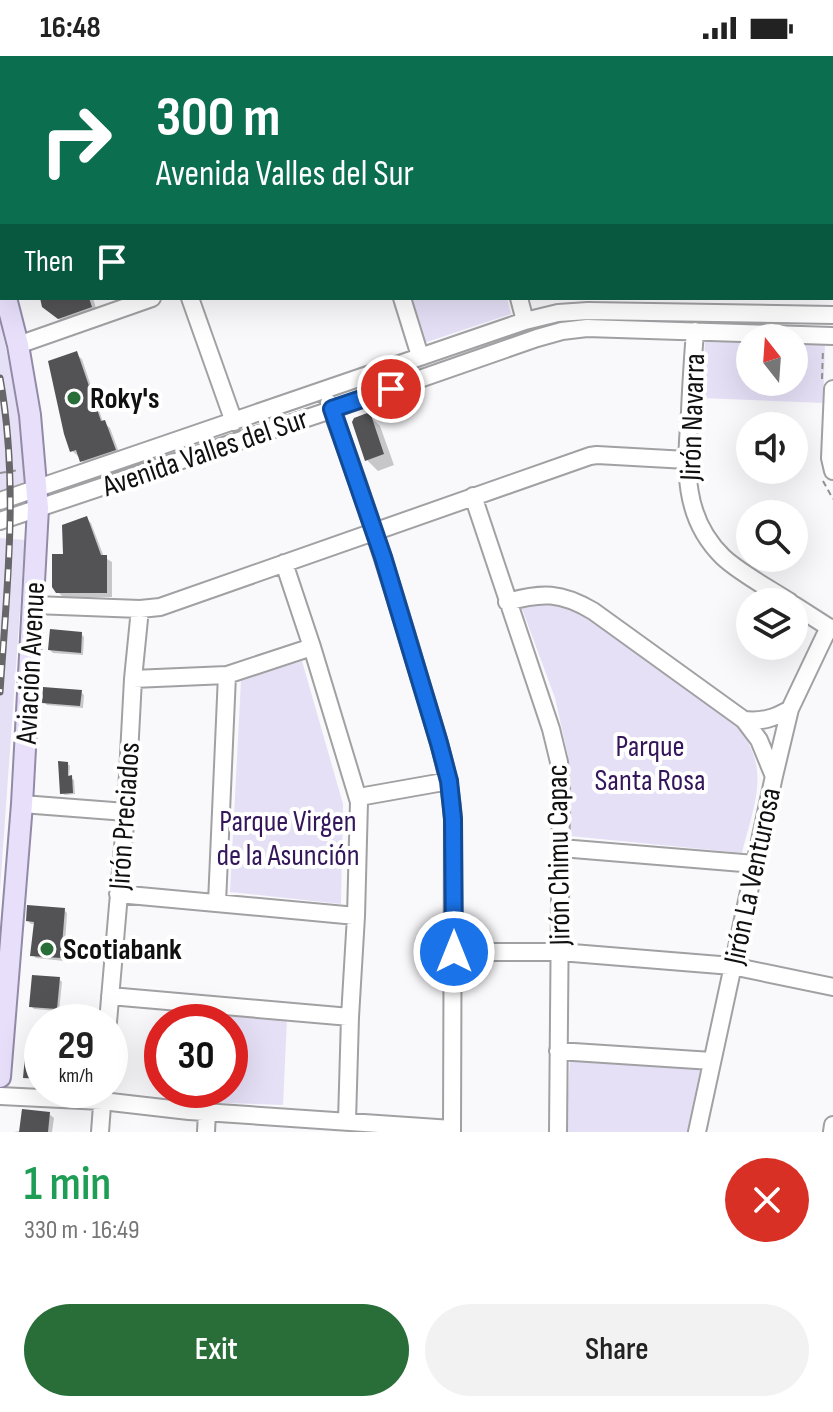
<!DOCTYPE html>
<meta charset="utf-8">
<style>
body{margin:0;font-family:"Sofia Sans Condensed",sans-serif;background:#f2f2f2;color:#222;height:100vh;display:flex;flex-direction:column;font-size:30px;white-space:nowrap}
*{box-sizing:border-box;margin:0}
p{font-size:26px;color:#767676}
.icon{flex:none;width:44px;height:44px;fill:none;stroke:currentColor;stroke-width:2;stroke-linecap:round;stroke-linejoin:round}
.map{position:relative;height:1076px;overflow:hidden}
.side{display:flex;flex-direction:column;background:#fff;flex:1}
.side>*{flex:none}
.top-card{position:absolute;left:0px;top:0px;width:834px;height:244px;box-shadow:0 8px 32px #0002;background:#0b6e4f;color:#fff;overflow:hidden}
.needle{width:52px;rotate:343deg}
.controls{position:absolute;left:736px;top:268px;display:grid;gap:16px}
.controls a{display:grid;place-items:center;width:72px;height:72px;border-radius:50%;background:#fff;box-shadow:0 8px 32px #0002;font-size:40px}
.speed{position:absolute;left:24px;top:948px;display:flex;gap:16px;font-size:40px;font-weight:700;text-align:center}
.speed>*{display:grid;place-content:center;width:104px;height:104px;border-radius:50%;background:#fff;box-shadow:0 8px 32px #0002;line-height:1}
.speed small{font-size:20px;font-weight:400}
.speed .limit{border:12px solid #d22;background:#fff;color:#111}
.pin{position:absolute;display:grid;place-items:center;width:68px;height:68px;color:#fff;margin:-34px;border:4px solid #fff;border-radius:50%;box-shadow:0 2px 8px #0007}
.me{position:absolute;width:88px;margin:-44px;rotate:0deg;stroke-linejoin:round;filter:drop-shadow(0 0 6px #0008)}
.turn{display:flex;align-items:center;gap:28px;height:168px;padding:0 24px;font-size:36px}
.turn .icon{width:104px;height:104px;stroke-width:2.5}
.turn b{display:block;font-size:56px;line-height:68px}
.then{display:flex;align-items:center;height:76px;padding:0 24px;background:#0003;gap:16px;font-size:30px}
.round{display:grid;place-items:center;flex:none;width:84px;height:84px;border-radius:42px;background:#f2f2f2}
.overview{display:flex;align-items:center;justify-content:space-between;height:136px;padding:0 24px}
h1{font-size:48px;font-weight:600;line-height:60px;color:#1e9e55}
.primary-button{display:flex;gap:16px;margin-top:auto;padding:16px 24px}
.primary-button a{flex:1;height:92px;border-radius:48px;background:#296d39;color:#fff;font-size:32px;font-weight:600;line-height:92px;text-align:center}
.primary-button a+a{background:#f2f2f2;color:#222}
.status{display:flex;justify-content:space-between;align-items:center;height:56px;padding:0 40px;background:#fff;direction:ltr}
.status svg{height:22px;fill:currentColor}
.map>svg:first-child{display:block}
.green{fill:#e6e0f7}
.shadow{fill:#0003}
.building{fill:#535255}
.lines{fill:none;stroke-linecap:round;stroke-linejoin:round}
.minor-casing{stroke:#a1a0a3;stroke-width:20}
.major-casing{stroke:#938aa8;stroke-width:24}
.path{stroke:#919193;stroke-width:2;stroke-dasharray:6 4;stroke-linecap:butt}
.minor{stroke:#fff;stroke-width:16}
.major{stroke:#e8e0fb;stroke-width:20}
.rail-casing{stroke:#676769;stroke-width:7}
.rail{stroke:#fff;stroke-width:4;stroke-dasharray:12;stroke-linecap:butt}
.route-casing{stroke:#114b97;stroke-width:20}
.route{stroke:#1a73e8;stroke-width:14}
.poi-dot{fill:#296d39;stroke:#fff;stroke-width:3}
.labels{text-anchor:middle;stroke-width:8;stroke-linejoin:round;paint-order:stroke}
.poi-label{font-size:30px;font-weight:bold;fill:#101011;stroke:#fff;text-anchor:start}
.street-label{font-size:30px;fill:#101011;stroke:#fff}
.park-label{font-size:30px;fill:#34165b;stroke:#fff}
</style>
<div class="status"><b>16:48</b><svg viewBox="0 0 49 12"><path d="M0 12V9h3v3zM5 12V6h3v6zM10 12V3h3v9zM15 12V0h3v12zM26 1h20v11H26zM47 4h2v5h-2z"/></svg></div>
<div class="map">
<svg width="833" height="1076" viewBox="0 0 833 1076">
<rect width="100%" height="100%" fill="#f9f8fb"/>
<path class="green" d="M411,242H507L511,258L424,287Z
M0,265L17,343L27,425L0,435Z
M705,285L750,287V326H794V288L825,289L823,347L702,342Z
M0,482L25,484L0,834Z
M553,544L574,550L592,562L741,673C748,686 756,700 757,715C760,741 748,771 742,797L570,780L568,700L555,642L521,550Z
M302,605L343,748L341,848L230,836L241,625Z
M203,959L287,963L283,1049L200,1046V1034H230V966H203Z
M570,1003L703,1012L688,1076H566Z"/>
<path class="shadow" d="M0,0H26V2H2V54L0,58Z
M114,0H137V2H114Z
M193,0H211L210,2H192Z
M283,0H368V2H283Z
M42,242H93L98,259L67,269L52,258Z
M76,298L82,303L103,366L110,372L120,399L87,410L82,405L80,399L78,400L72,395Z
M369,359L380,370L394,409L378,415L367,404Z
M86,462L91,467L104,501L112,506V541L64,542L58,536L65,500Z
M81,578L84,581L83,599L53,597L50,594Z
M81,636L84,639L83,652L47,649L44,646Z
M68,708L70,710L69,721L74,724L75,738L65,739L62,737Z
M64,854L67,857L64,905L36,902L33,899L36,868H31L28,865Z
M59,923L62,926L59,955L34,953L31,950Z
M49,1058L54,1062L52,1076H13L21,1075Z"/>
<path class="building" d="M40,242H89L92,251L58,263L42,251Z
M77,295L101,365L105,364L116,394L80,406L76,394L70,396L64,378L48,305Z
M370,356L384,398L365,405L352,366L354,362Z
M87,460L101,499H107V537H56L52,531V498H63L62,469Z
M50,573L82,576L81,597L48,594Z
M43,631L82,634L80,650L42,647Z
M58,705L68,706V720L72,719L73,737L60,738Z
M27,849L65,852L61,902L30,900L34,866L26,865Z
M32,919L60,921L57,953L29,951Z
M25,1000L42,1001V1023L23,1022Z
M22,1053L50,1056L48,1076H19Z"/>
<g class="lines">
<defs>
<path id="minor" d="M222,2L223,0
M261,2V0
M380,2V0
M681,2V0
M832,122H833
M190,242L234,366
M402,242L420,300
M519,242L525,265
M695,275C693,302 691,329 690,356C686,409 681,460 723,501C740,517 770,533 790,546
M18,289L152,242
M833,333L830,402L833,415
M329,347C363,437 392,528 419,620C433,668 450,714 453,763L452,1076
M473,440L551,673L559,706L561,733L558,1076
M0,445L525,265L558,257L588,255L833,259
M0,465L322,357L537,282L562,275L587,272L833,280
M284,507L312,591L359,746L356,860L350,961L347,1065
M507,546C542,536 561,536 593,555L744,664L759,684L773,718
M34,549L140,553L160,551L590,400L597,399L687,404
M794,549L833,574
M133,623L227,619L312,591
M744,664C762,666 775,662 790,653
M359,741L449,725
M22,748L126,756
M561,792L755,808
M118,838L356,860
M217,847L227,619
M454,896H560L732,910L833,931
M110,940L350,961
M108,966L126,756L133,623L140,553
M558,995L712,1005
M0,1040L102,1045L189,1055L452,1073
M100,1076L103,1036
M206,1076L207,1056
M697,1076L774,720L790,653L829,571
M832,1076L833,1069"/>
<path id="major" d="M34,2V0
M0,78L2,74
M0,217L2,225
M0,1021L22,748L38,452L30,359L18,289L6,242"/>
</defs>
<use href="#minor" class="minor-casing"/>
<use href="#major" class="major-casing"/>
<path class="path" d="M822,323L823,293
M0,417L19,414
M823,425L833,443"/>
<use href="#minor" class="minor"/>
<use href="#major" class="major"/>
<defs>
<path id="rail" d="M0,322C19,426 7,531 0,636"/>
</defs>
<use href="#rail" class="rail-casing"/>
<use href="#rail" class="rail"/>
</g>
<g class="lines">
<defs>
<path id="route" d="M391,333L332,353L383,501L439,687L449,725L453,763L454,896"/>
</defs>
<use href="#route" class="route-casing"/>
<use href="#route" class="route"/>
</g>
<g class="poi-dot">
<circle cx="74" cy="342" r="8"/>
<circle cx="47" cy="893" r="8"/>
</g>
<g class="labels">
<g class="poi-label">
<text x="90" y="352">Roky's</text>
<text x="63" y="903">Scotiabank</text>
</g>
<g class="street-label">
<text transform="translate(692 361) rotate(-88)" y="10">Jirón Navarra</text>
<text transform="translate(205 396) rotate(-19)" y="10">Avenida Valles del Sur</text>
<text transform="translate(30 607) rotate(-87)" y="10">Aviación Avenue</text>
<text transform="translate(124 760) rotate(-86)" y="10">Jirón Preciados</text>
<text transform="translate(558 799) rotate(-91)" y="10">Jirón Chimu Capac</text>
<text transform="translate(752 820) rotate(-78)" y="10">Jirón La Venturosa</text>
</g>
<g class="park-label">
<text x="650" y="700">Parque<tspan x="650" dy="34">Santa Rosa</tspan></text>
<text x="288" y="775">Parque Virgen<tspan x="288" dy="34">de la Asunción</tspan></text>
</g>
</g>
</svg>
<div class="controls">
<a><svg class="needle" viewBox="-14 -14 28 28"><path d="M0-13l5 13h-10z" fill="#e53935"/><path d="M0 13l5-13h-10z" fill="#767676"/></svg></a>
<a><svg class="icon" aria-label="sound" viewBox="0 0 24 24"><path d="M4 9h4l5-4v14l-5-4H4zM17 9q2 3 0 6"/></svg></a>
<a><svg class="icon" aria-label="search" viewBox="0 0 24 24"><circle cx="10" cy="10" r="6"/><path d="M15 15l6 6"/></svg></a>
<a><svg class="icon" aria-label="layers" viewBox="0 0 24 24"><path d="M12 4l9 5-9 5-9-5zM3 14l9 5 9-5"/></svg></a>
</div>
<div class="speed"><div>29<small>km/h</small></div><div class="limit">30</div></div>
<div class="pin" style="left:391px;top:333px;background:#d93025"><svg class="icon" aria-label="arrive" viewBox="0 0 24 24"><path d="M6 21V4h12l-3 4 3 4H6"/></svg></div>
<svg class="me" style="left:454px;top:896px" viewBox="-20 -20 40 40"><circle r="17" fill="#1a73e8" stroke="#fff" stroke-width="3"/><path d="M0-11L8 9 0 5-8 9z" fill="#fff"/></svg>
<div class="top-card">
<div class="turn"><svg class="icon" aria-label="right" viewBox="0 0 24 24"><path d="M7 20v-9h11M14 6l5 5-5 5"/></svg><div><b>300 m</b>Avenida Valles del Sur</div></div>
<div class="then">Then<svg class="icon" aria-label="arrive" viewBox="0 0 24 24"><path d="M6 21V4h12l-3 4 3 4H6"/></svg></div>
</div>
</div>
<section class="side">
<div class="overview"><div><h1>1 min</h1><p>330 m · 16:49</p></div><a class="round" style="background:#d93025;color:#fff"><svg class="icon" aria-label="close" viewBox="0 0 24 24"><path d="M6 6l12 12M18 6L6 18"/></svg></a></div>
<div class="primary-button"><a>Exit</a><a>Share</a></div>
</section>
